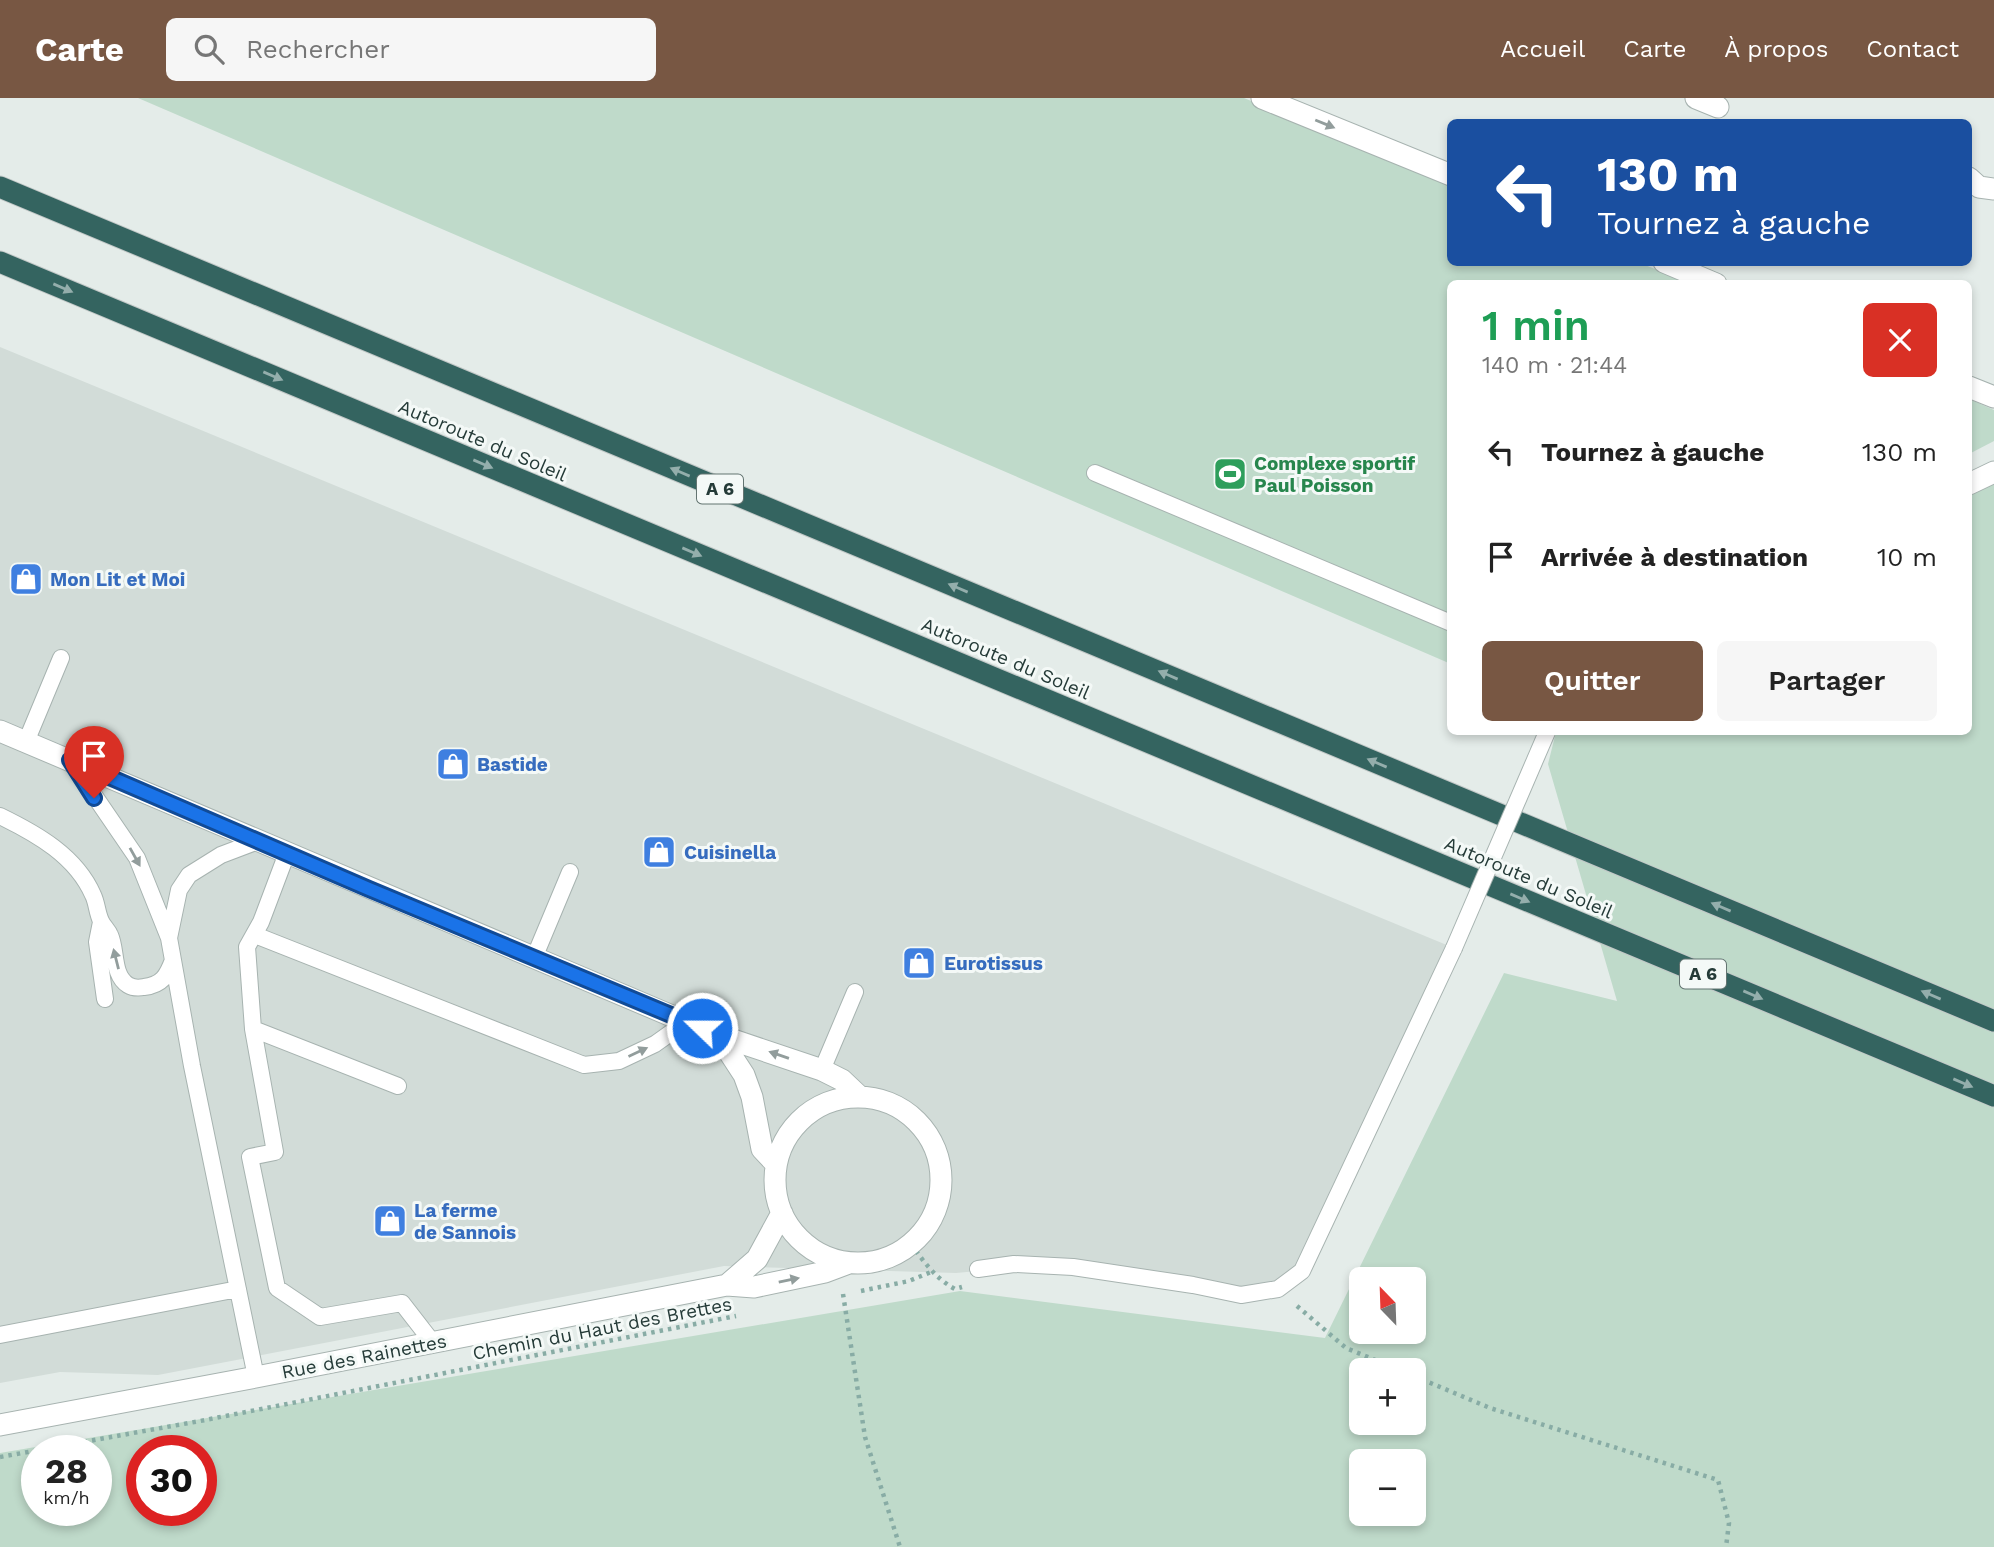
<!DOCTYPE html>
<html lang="fr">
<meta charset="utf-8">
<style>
body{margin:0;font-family:"Work Sans",sans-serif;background:#f6f6f6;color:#222;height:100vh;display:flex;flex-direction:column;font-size:26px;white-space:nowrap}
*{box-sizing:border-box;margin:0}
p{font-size:23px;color:#767676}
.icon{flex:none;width:38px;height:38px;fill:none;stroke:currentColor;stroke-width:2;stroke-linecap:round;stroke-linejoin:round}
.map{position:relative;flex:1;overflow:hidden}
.panel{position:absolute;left:1447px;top:182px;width:525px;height:455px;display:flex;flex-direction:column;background:#fff;border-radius:10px;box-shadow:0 4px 10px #0003}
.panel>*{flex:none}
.guide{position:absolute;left:1447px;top:21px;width:525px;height:147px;border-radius:10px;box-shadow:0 4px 10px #0003;background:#1a4fa0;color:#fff;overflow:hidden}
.needle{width:46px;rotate:337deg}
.fabs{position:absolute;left:1349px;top:1169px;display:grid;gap:14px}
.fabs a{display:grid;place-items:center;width:77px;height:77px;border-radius:10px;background:#fff;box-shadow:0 4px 10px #0003;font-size:35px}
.speed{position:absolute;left:21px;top:1337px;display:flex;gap:14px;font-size:35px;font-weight:700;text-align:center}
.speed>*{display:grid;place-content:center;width:91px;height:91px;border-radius:50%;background:#fff;box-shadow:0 4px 10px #0003;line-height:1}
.speed small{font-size:18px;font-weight:400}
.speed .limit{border:10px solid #d22;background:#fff;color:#111}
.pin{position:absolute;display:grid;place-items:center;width:60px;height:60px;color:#fff;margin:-72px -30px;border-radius:50% 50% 50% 0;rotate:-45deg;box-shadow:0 0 7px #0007}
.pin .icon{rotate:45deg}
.me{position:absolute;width:77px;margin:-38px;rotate:292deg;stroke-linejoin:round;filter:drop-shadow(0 0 5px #0008)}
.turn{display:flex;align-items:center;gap:24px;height:147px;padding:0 35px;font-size:32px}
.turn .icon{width:91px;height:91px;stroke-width:2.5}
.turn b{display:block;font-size:49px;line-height:60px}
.round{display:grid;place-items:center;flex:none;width:74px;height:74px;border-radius:10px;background:#f6f6f6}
.summary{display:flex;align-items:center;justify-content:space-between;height:119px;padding:0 35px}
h1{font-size:42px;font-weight:600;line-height:52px;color:#1e9e55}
.primary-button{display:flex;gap:14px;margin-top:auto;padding:14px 35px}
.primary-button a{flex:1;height:80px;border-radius:10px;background:#785743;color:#fff;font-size:28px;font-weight:600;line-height:80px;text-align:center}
.primary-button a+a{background:#f6f6f6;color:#222}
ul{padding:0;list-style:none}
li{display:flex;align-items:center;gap:21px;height:105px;padding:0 35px}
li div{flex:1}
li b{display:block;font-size:26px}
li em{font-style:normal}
header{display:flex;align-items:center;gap:42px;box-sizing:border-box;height:98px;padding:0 35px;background:#785743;color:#fff}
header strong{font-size:33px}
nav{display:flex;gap:38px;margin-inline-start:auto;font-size:24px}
.search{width:490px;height:63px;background:#f6f6f6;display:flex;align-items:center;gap:18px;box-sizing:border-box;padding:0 24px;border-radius:10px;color:#767676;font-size:26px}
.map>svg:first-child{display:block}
.built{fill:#d2dcd8}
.green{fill:#bfdaca;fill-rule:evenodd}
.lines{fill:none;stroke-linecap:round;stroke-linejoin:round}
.service-casing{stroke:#a7b3b0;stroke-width:18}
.minor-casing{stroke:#a7b3b0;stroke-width:23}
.motorway-casing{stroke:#c2c8c7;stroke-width:23}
.path{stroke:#88aca5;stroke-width:4.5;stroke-dasharray:3.5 5;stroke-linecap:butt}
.service{stroke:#fff;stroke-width:16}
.minor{stroke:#fff;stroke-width:21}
.motorway{stroke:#346460;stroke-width:21}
.service-bridge-casing{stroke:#a7b3b0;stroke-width:18;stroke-linecap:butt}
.service-bridge{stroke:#fff;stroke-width:16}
.oneway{fill:#929d9c}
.oneway2{fill:#94aeac}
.route-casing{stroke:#114b97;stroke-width:18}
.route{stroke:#1a73e8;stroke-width:12}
.labels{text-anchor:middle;stroke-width:6;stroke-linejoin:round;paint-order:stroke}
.shield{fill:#f4f9f7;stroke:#637471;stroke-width:2}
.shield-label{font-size:18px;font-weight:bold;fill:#253b38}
.street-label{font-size:19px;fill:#253b38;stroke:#f4f9f7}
.leisure-label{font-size:19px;font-weight:bold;fill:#27864d;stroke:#f4f9f7;text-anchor:start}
.shop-label{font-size:19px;font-weight:bold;fill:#366cbe;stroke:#f4f9f7;text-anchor:start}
</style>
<header>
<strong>Carte</strong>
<div class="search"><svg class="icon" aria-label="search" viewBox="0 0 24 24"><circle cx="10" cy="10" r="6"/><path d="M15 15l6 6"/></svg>Rechercher</div>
<nav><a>Accueil</a><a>Carte</a><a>À propos</a><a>Contact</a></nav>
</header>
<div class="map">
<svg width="1994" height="1449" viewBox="0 0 1994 1449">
<rect width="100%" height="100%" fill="#e4ece9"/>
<path class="built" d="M0,249L1454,850L1283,1196L1066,1172L1010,1170L956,1175L724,1168L158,1277L60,1274L0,1285Z"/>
<path class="green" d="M138,0H1244L1451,86V164L1640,165L1690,185L1451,186V566Z
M1969,301L1994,312V343L1969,356Z
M1994,375V1449H0V1355L960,1193L1325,1240L1504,875L1617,903L1548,666L1556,634H1969V388ZM1362,1181H1414V1234H1362ZM1362,1272H1414V1325H1362ZM37,1353H96V1412H37ZM142,1353H201V1412H142ZM1362,1363H1414V1416H1362Z"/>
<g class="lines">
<defs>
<path id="service" d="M1095,375L1451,525
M26,644L61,560
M70,662L137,760L169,840L192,968L256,1279
M0,718C37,736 76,758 93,797C97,805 97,815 101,823C103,828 108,832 110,837C117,852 112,877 128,887C133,890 139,890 144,889C162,887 167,878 173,862
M287,755L261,824L247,849L253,931L275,1054L250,1059L277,1190L320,1219L402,1205L433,1245
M101,824L97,844L105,901
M255,837L584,967L619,963L655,946L686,924
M169,840L179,792L189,777L221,757L258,743
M534,860L570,774
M253,931L398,988
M822,972L855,894
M978,1171L1014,1166L1073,1169L1193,1187L1241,1197L1278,1191L1302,1173L1454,850
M0,1237L238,1191"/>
<path id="minor" d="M1262,0L1451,77
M1696,0L1718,9
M1969,80L1979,89L1994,91
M1664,164L1716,186
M1969,289L1994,299
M1969,386L1994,374
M0,633L686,924L718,937L822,972L842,982L860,999
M718,937L744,977L752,999L762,1051L776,1066
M775 1082a83 83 0 1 1 166 0a83 83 0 1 1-166 0Z
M727,1187L757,1161L782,1115
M0,1327L256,1279L727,1187L754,1189L825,1174L849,1165"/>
<path id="motorway" d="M0,89L1994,923
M0,164L1994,998"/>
</defs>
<use href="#service" class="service-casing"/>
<use href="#minor" class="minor-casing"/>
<use href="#motorway" class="motorway-casing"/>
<path class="path" d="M911,1146C924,1164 935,1180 955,1191L962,1189
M861,1193L909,1183L931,1174
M843,1196L865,1339L900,1449
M1297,1208L1346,1250L1399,1272
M1414,1278L1490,1310L1718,1382L1729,1425L1726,1449
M0,1359L200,1323L736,1218"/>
<use href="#service" class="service"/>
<use href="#minor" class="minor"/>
<use href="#motorway" class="motorway"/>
<defs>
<path id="service-bridge" d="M1454,850L1547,634"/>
</defs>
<use href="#service-bridge" class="service-bridge-casing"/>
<use href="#service-bridge" class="service-bridge"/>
</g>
<defs><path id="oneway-solid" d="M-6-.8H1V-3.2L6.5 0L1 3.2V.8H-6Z" transform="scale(1.75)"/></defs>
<g class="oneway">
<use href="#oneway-solid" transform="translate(1325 26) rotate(22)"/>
<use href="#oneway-solid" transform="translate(135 759) rotate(61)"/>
<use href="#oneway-solid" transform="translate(116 861) rotate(-104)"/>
<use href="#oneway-solid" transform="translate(638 954) rotate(-25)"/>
<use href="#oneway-solid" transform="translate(779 957) rotate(-161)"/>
<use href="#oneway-solid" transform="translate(789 1182) rotate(-12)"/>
</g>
<g class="oneway2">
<use href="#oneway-solid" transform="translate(63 190) rotate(23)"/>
<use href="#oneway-solid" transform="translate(273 278) rotate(23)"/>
<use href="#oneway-solid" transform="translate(483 366) rotate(23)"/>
<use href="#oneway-solid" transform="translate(680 374) rotate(-157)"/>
<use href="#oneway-solid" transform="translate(692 454) rotate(23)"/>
<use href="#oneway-solid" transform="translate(958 490) rotate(-157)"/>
<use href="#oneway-solid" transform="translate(1168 577) rotate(-157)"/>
<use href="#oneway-solid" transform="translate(1377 665) rotate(-157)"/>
<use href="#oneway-solid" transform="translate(1520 800) rotate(23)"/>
<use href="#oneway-solid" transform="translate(1721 809) rotate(-157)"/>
<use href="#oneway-solid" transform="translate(1753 897) rotate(23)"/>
<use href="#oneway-solid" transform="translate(1931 897) rotate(-157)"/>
<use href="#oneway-solid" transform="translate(1963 985) rotate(23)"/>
</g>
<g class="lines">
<defs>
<path id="route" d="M94,700L70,662L369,791L702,930"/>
</defs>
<use href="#route" class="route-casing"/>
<use href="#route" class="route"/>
</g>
<defs>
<symbol id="stadium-square" viewBox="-11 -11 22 22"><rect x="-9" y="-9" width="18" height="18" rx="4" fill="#2e9e5b" stroke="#f4f9f7"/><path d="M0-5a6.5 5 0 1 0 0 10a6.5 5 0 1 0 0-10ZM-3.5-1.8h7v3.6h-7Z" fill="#fff"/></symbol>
<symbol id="shop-square" viewBox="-11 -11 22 22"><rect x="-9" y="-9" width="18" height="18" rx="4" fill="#3f7fe0" stroke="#f4f9f7"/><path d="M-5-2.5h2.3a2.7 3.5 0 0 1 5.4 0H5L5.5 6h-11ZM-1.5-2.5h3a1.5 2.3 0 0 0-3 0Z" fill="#fff"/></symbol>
</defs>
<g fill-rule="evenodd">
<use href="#stadium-square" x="1211" y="357" width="38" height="38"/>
<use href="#shop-square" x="7" y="462" width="38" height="38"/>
<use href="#shop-square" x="434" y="647" width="38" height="38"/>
<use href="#shop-square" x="640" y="735" width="38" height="38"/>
<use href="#shop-square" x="900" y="846" width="38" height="38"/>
<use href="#shop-square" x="371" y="1104" width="38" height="38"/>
</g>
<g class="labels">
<g class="shield">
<rect x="697" y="376.5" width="46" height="29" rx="5"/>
<rect x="1680" y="861.5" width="46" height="29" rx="5"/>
</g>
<g class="shield-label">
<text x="720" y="397">A 6</text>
<text x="1703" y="882">A 6</text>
</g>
<g class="street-label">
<text transform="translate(483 342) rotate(23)" y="7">Autoroute du Soleil</text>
<text transform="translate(1006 560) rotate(23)" y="7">Autoroute du Soleil</text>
<text transform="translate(1529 779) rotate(23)" y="7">Autoroute du Soleil</text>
<text transform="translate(602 1230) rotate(-11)" y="7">Chemin du Haut des Brettes</text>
<text transform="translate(364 1258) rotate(-11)" y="7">Rue des Rainettes</text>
</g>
<g class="leisure-label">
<text x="1254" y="372">Complexe sportif<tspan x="1254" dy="22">Paul Poisson</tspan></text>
</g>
<g class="shop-label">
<text x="50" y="488">Mon Lit et Moi</text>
<text x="477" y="673">Bastide</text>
<text x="684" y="761">Cuisinella</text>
<text x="944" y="872">Eurotissus</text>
<text x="414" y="1119">La ferme<tspan x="414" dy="22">de Sannois</tspan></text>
</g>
</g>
</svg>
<div class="fabs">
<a><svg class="needle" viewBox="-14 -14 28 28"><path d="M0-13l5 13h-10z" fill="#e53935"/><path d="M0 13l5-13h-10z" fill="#767676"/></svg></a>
<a>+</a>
<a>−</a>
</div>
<div class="speed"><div>28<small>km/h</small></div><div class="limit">30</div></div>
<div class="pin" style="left:94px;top:700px;background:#d93025"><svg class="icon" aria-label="arrive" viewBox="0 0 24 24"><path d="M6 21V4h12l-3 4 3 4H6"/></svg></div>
<svg class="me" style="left:702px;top:930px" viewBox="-20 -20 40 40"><circle r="17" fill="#1a73e8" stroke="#fff" stroke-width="3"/><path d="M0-11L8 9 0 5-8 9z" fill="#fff"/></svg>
<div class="guide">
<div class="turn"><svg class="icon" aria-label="left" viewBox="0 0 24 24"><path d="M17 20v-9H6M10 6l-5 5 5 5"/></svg><div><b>130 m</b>Tournez à gauche</div></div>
</div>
<section class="panel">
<div class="summary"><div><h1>1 min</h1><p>140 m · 21:44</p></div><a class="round" style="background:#d93025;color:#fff"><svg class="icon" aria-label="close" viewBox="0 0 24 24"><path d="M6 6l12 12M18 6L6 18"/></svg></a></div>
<ul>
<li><svg class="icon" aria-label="left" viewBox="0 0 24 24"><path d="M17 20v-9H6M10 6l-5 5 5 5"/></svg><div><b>Tournez à gauche</b></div><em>130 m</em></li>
<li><svg class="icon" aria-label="arrive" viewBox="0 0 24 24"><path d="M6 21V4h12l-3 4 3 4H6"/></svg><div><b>Arrivée à destination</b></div><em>10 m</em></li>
</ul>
<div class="primary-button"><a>Quitter</a><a>Partager</a></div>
</section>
</div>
